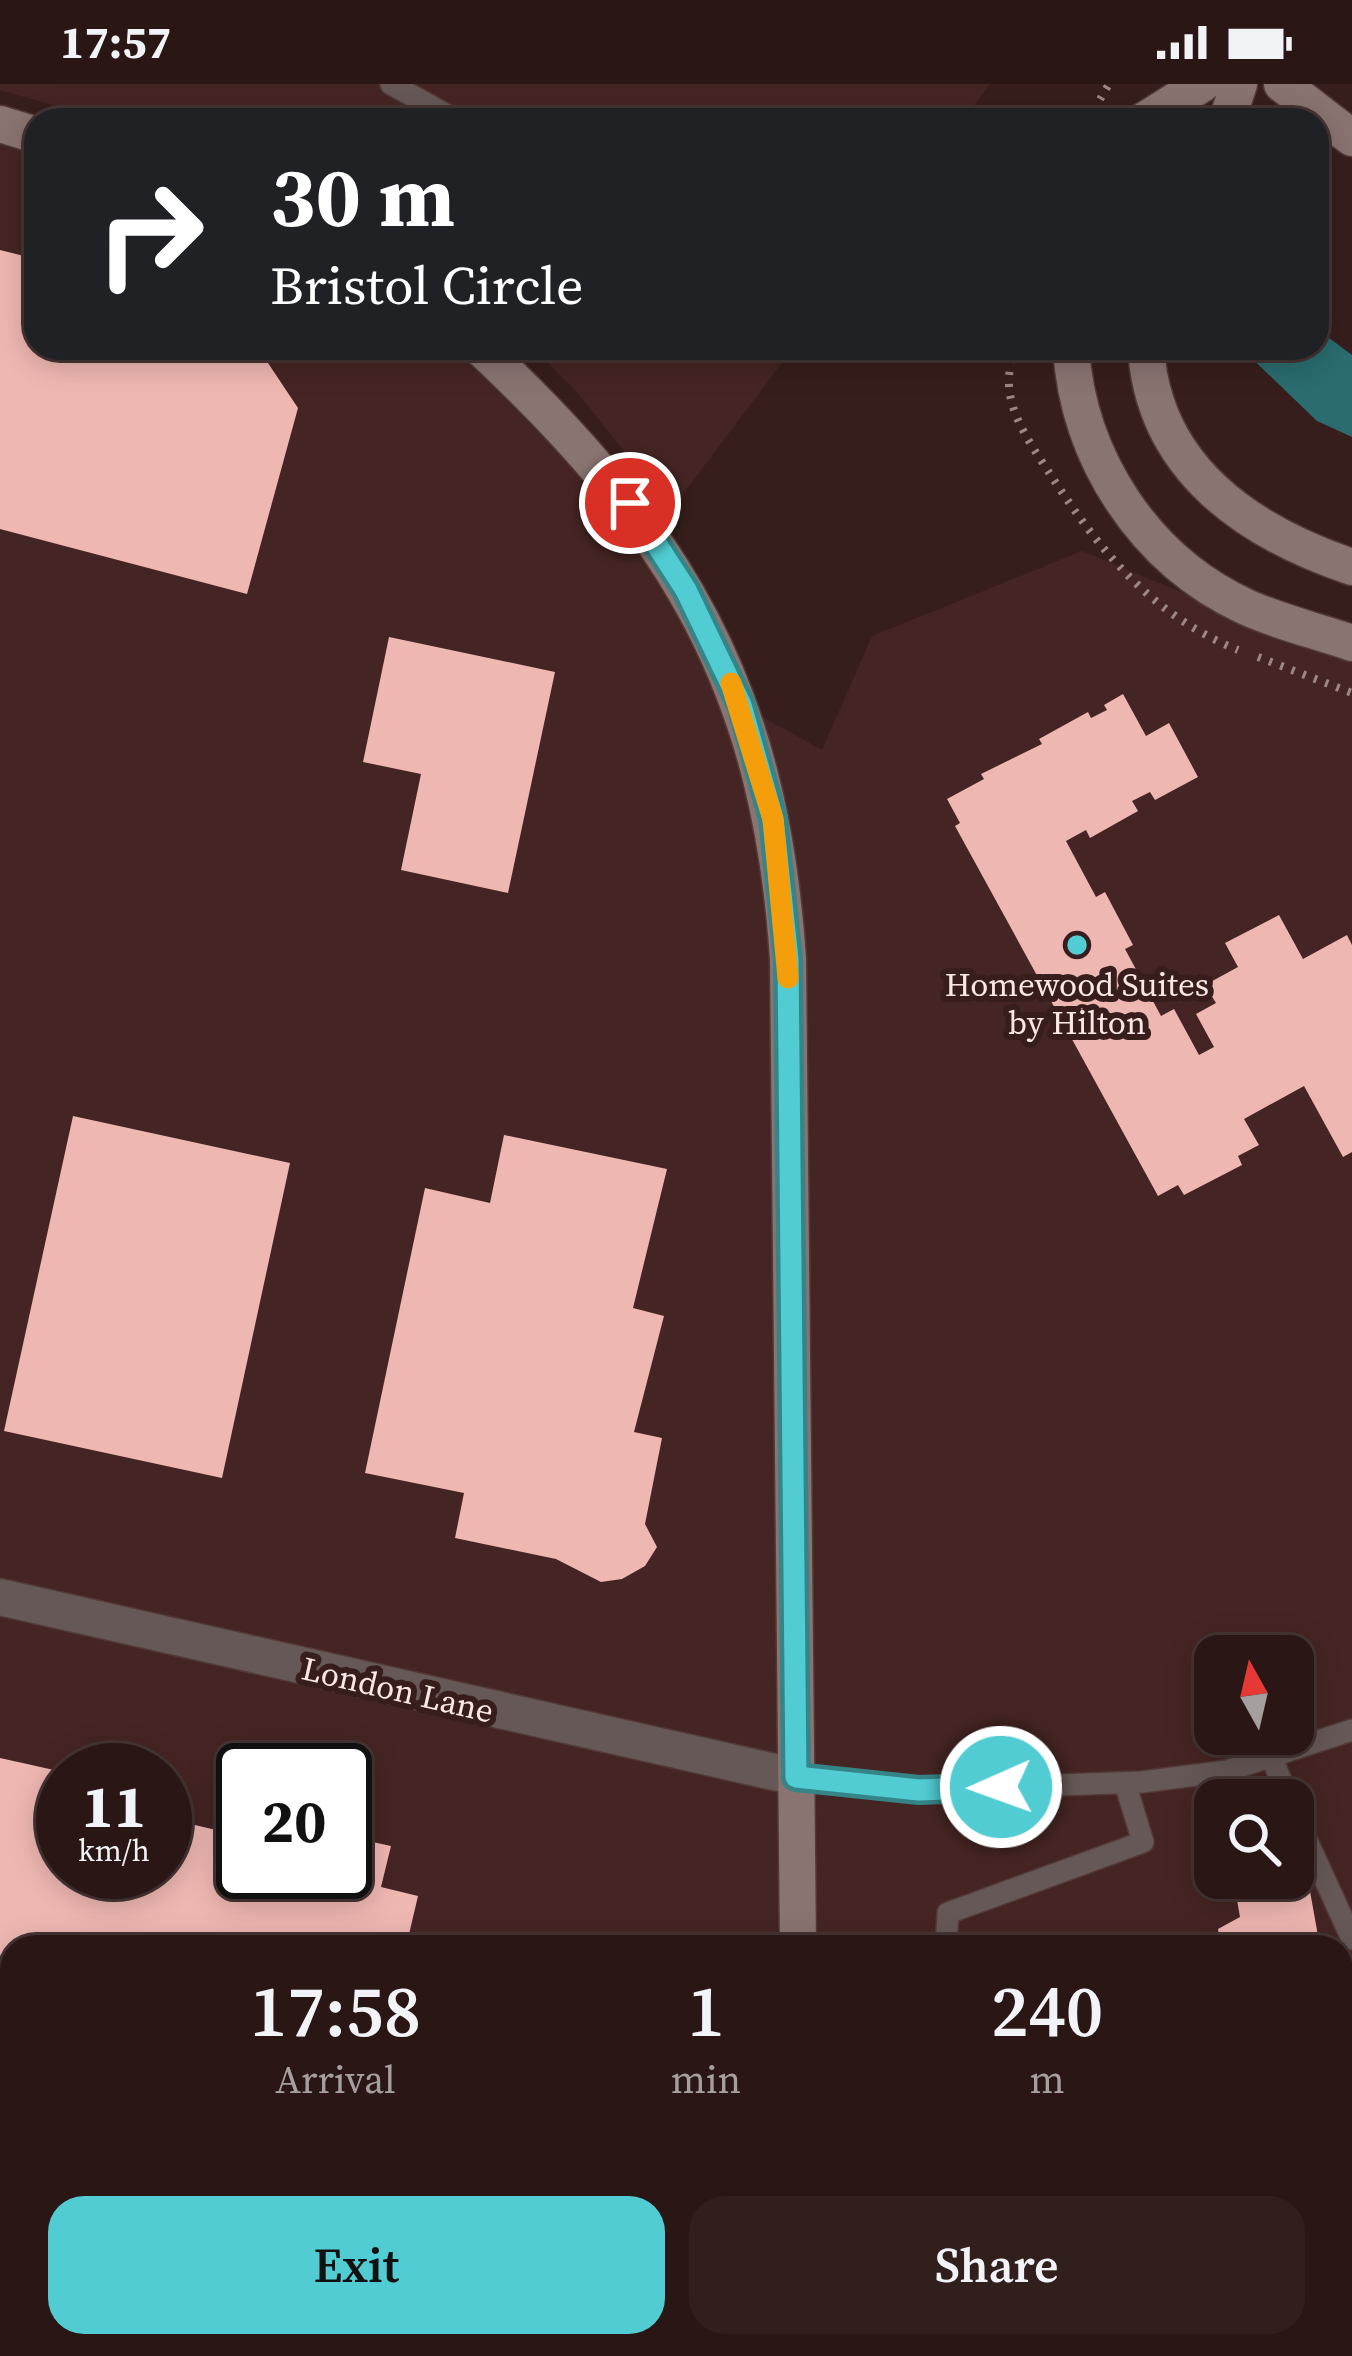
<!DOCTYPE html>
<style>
body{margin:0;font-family:"Source Serif 4",serif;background:#311f1e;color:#f1f3f6;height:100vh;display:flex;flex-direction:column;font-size:45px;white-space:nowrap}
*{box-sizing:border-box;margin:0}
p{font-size:39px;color:#a59fa0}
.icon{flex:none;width:66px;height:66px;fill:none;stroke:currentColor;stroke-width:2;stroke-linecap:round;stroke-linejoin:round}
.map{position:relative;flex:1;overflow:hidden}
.details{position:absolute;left:0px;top:1851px;width:1353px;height:423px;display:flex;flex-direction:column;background:#291615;border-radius:36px 36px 0 0;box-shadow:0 6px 30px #0003,0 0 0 3px #453534}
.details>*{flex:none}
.guide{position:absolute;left:24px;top:24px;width:1305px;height:252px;border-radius:36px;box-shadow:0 6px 30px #0003,0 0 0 3px #453534;background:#202124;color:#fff;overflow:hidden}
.needle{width:78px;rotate:352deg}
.fabs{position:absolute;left:1194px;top:1551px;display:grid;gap:24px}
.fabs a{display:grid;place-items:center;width:120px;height:120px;border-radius:24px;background:#291615;box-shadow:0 6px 30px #0003,0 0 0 3px #453534;font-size:60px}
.speed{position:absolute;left:36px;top:1659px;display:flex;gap:24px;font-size:60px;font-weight:700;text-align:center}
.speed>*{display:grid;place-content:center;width:156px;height:156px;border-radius:50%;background:#291615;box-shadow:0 6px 30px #0003,0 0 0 3px #453534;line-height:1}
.speed small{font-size:30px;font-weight:400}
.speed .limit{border:6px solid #111;border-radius:18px;background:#fff;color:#111}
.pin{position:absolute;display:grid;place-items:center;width:102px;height:102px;color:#fff;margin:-51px;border:6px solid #fff;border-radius:50%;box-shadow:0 3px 12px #0007}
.me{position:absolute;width:132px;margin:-66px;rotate:268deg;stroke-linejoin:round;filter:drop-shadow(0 0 9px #0008)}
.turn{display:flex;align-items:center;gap:42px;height:252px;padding:0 48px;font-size:54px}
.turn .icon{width:156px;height:156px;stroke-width:2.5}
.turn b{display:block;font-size:84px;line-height:102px}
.eta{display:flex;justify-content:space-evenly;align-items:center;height:204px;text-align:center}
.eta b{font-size:72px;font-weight:600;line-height:84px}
.primary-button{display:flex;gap:24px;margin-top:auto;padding:24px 48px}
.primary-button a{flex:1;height:138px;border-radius:36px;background:#51ccd2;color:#111;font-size:48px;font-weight:600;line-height:138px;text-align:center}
.primary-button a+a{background:#311f1e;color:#f1f3f6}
.status{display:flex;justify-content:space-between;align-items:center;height:84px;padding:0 60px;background:#291615;direction:ltr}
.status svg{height:33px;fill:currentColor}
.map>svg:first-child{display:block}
.built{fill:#452523;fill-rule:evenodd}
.water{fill:#2a6c6f}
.building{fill:#efb7b2}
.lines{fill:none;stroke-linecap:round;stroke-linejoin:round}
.lane-casing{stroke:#523a38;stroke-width:24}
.street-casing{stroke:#523a38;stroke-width:39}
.secondary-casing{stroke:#523a38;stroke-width:39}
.path{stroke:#9c8785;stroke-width:8;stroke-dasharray:3 9;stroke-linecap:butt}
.lane{stroke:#665857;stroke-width:21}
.street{stroke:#665857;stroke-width:36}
.secondary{stroke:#8a7472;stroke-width:36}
.route-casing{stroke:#358588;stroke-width:30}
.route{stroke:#51ccd2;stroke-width:21}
.slow{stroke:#f59e0b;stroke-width:21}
.poi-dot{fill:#51ccd2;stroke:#371e1c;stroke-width:4.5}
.labels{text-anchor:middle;stroke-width:12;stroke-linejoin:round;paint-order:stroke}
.poi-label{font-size:33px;fill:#fae8e6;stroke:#371e1c}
.street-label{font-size:33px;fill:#fae8e6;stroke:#371e1c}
</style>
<div class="status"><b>17:57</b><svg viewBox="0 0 49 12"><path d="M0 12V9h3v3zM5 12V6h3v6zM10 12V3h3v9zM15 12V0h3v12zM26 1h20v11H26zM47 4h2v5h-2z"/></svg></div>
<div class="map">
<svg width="1352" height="2272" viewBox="0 0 1352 2272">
<rect width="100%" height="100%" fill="#371e1c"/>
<path class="built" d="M0,0H990L963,36H106L0,6Z
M0,43L36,54V264H478L630,419L741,621L822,666L872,552L1082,467L1352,579V2272H0ZM1215,1572H1293V1650H1215ZM63,1686H165V1788H63ZM243,1686H345V1788H243ZM1215,1716H1293V1794H1215ZM12,1863H1341V2262H12Z
M533,264H793L671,426L577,308Z"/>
<path class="water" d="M1317,245L1352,271V353L1317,337L1241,264H1317Z"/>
<path class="building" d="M0,166L36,175V264H258L298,324L247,510L0,445Z
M389,553L555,588L508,809L401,786L421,690L363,678Z
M1123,610L1146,652L1169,639L1198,693L1155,716L1150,708L1132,717L1138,727L1090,754L1086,746L1066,757L1096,813L1105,808L1133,861L1125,865L1161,932L1174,925L1199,971L1214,963L1196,930L1216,919L1205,901L1238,883L1225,859L1279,831L1303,875L1347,851L1352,861V1068L1343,1073L1304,1002L1244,1035L1259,1061L1238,1072L1242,1081L1184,1111L1178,1101L1158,1112L955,742L960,739L947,715L984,695L981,690L1042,660L1039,655L1088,628L1091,634L1107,626L1104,621Z
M73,1032L290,1079L222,1394L4,1347Z
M504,1051L667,1085L633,1224L664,1232L634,1348L662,1354L645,1440L657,1463L645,1482L622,1495L601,1498L556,1475L455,1454L464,1409L365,1389L425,1104L490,1119Z
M0,1674L63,1688V1788H165V1734L229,1749L234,1727L243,1729V1788H345V1752L391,1762L381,1803L418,1812L406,1863H12V1991L0,1988Z
M1257,1795L1269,1818L1308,1796L1320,1863H1221L1218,1845L1240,1833L1234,1799Z
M1341,1913L1352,1931V2037L1341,2038Z
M1341,2189L1352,2207V2272H961L958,2267L967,2262H1341Z"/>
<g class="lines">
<defs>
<path id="lane" d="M391,0L456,36
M1271,1672L1289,1716
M796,1693L919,1706L1142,1698L1227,1687L1352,1646
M1293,1726L1352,1855
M946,1863L948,1829L1143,1758L1125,1699
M919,2272L920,2262"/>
<path id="street" d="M0,1513L796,1693"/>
<path id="secondary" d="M1282,0L1352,54
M1145,36L1202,0
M1227,36L1239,0
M0,40L36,51
M481,264C677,447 770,604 788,875L798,1863
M1071,264C1078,374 1144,476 1246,523C1279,538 1317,547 1352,559
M1146,264C1153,384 1248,448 1352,483
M773,2272L774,2262"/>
</defs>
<use href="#lane" class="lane-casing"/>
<use href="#street" class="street-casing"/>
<use href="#secondary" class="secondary-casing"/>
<path class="path" d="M1088,36L1109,0
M1012,264C1011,278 1007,296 1010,310C1014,338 1037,370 1052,393C1100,467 1153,532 1238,566
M1258,573L1352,609
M1341,2115H1352"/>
<use href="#lane" class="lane"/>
<use href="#street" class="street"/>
<use href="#secondary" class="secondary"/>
</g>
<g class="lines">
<defs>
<path id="route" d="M630,419L686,506L741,621L773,735L788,875L796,1693L919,1706L1001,1703"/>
</defs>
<use href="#route" class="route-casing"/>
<use href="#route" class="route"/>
<path class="slow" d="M731,599L773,735L788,894"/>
</g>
<circle class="poi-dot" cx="1077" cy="861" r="12"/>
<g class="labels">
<g class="poi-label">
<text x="1077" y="912">Homewood Suites<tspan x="1077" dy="38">by Hilton</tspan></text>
</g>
<g class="street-label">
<text transform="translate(398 1605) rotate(13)" y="12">London Lane</text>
</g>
</g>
</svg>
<div class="fabs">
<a><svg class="needle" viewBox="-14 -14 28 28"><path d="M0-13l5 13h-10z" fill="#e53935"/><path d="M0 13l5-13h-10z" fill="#a59fa0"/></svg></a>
<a><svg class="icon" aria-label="search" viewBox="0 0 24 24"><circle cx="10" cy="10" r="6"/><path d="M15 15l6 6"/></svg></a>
</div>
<div class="speed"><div>11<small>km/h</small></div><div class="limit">20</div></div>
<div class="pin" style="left:630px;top:419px;background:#d93025"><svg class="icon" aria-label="arrive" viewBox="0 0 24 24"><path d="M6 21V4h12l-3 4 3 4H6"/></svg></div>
<svg class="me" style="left:1001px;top:1703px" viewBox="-20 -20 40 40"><circle r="17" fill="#51ccd2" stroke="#fff" stroke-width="3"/><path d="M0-11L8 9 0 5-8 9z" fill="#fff"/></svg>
<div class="guide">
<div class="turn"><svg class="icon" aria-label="right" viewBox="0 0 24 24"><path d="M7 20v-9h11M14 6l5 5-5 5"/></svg><div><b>30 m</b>Bristol Circle</div></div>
</div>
<section class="details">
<div class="eta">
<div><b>17:58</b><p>Arrival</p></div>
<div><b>1</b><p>min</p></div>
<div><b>240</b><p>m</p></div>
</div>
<div class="primary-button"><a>Exit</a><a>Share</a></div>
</section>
</div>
